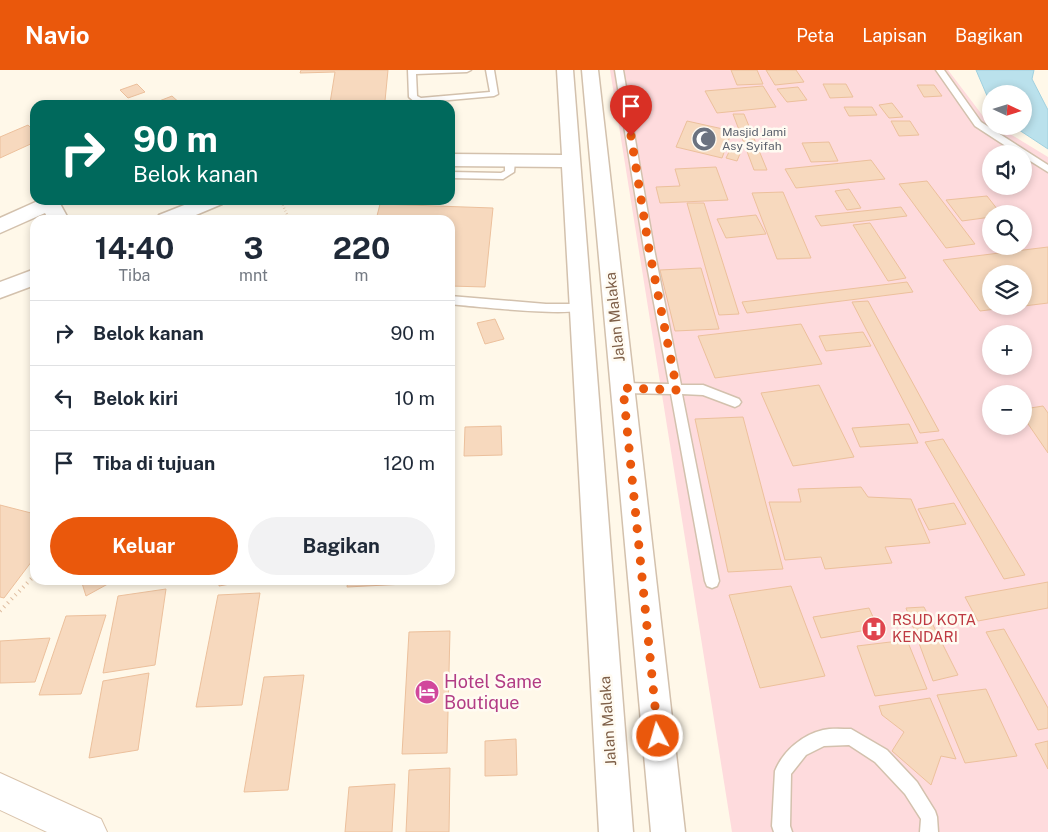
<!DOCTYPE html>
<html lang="id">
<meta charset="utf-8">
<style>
body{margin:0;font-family:"Public Sans",sans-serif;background:#f2f2f3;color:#1f2937;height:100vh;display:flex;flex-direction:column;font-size:19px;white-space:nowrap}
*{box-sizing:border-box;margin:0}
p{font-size:16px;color:#747a83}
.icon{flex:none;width:28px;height:28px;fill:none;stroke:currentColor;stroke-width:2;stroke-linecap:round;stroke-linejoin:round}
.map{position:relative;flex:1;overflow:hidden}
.sheet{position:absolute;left:30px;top:145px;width:425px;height:370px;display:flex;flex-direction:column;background:#fff;border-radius:15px;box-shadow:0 2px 8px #0003}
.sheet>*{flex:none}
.banner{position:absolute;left:30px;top:30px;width:425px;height:105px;border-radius:15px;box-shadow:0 2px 8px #0003;background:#00695c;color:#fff;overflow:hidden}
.needle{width:32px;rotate:94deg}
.fabs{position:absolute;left:982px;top:15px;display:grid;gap:10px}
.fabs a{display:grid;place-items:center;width:50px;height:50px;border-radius:50%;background:#fff;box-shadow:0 2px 8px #0003;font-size:25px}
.pin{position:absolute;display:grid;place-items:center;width:42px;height:42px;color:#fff;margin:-51px -21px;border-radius:50% 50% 50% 0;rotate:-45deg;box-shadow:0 0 5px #0007}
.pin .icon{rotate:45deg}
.me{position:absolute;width:55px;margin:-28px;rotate:354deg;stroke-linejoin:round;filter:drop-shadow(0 0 4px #0008)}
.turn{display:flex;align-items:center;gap:18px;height:105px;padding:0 20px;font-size:22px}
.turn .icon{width:65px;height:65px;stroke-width:2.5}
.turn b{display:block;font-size:35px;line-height:42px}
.eta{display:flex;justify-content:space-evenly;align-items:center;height:85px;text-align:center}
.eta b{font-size:30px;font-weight:700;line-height:35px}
.primary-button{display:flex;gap:10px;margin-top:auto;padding:10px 20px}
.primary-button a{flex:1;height:58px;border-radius:30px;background:#ea580c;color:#fff;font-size:20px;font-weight:700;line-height:58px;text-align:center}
.primary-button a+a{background:#f2f2f3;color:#1f2937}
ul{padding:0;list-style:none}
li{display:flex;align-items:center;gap:15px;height:65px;padding:0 20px;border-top:1px solid #e0e1e3}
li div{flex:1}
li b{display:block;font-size:19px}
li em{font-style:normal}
header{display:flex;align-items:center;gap:30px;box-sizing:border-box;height:70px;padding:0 25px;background:#ea580c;color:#fff}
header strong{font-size:24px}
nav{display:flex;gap:28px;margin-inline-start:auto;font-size:18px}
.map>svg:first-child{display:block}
.medical{fill:#fedbdd;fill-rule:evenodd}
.water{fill:#bae1ec;stroke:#9fd0df}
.building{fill:#f7d9be;stroke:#ecc09c}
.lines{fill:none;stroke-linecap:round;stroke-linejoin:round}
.lane-casing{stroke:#d3c1ad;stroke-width:3}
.street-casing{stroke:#d3c1ad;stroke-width:3}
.secondary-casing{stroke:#d9c3ac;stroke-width:2}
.path-far1{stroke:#debc9f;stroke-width:2.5;stroke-dasharray:0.5 2.5;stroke-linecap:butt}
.path{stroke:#debc9f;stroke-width:4;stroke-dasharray:1 4.5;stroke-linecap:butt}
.lane{fill:#fff;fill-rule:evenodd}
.street{fill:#fff;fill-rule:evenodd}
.secondary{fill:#fff;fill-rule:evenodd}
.route{stroke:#ea580c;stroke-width:9;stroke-dasharray:0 16.2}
.labels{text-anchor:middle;stroke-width:5;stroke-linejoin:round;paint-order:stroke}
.far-worship-label{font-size:12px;fill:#5b616d;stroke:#fffbf2;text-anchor:start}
.street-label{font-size:15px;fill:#7e5f48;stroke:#fffbf2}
.health-label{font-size:15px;fill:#be3a42;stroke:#fffbf2;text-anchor:start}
.near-hotel-label{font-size:18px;fill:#b23c85;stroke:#fffbf2;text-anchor:start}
</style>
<header>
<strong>Navio</strong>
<nav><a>Peta</a><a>Lapisan</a><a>Bagikan</a></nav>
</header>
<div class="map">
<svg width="1048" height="762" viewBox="0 0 1048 762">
<rect width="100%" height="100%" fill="#fff8e9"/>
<path class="medical" d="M610,0H948L986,50L991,53V56H997L1048,87V762H732ZM991,84H1024V116H991ZM991,144H1024V176H991ZM991,204H1024V236H991ZM991,264H1024V296H991ZM991,324H1024V356H991Z"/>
<path class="water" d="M976,0H1034L1032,9L1048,40V79L1013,56H1024V24H991V35Z"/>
<path class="building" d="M301,0H388L385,31L330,33L335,2L300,3Z
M731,0H757L763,14L737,15Z
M766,0H796L804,12L775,15Z
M137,14L145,22L128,28L120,20Z
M823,14H846L853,27L830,28Z
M917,15H934L942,26L924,27Z
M763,16L776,37L717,43L705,21Z
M798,17L807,30L787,32L777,19Z
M172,26L182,35H149Z
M892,33L903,47L889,48L879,35Z
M844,37H872L877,45L849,46Z
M733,44H744L767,100H754Z
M687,51L732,61L722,88L676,77Z
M891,51H910L919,65L899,66Z
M28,55L35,62V72L0,88V67Z
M829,72L838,91L811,92L802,73Z
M732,76L742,79L737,91L726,88Z
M871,90L885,109L796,118L785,99Z
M716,97L728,130L660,133L656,117L680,116L675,99Z
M927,111L975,174L946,178L899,114Z
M849,119L861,138L847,140L835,121Z
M783,122L811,188L777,189L752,123Z
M987,126L1001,144H991V147L962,151L946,130Z
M687,133H704L739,244L719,245Z
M380,134L493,138L485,217L450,216V150H376Z
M901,137L907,146L821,156L815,146Z
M756,145L766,164L726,168L717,149Z
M870,153L906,208L888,211L853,155Z
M1048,177V233L1024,236V204H991V236H1020L980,241L943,190Z
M701,198L719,259L675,261L660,200Z
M907,212L913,222L747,243L742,232Z
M868,231L939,361L920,363L852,232Z
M495,249L504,269L485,274L477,253Z
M801,254L822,294L715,308L698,266Z
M863,262L871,276L826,281L819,266Z
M819,315L854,387L793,396L761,323Z
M1043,336L1048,343V383L1024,348V339Z
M743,347L783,499L728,502L695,349Z
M909,354L918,373L860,377L852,358Z
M501,356L502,385L464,386L465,357Z
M943,369L1025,505L1004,509L925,372Z
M861,417L868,427L911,429L930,473L885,477L892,493L825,499L821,487L785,490L769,432H801L798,419Z
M954,433L966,454L929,460L918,439Z
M0,435L35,444V487L4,528L0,527Z
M81,510H115L86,526Z
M219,510H252L219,516Z
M348,510H405V514L347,517Z
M1048,512V538L978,551L965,527Z
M791,516L825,606L760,618L729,525Z
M166,519L155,595L103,603L118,526Z
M260,523L242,635L196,637L218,525Z
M924,537L958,605L933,611L906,538Z
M869,538L878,558L821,568L813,547Z
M106,545L81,624L39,625L66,546Z
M1004,559L1048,638V658L1038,660L986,562Z
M450,561L447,683L402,684L409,562Z
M50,568L35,612L0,613V571Z
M907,570L927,619L875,626L857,576Z
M149,603L138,680L89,688L103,611Z
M304,605L288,720L244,722L264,607Z
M986,619L1017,686L965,693L937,625Z
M930,628L956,689L941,686L931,715L892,681L904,662L882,645L879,636Z
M516,669L517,705L485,706V671Z
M1048,671V699L1035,674Z
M450,698L449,762H406L409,700Z
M395,714L392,762H345L349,717Z"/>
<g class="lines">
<defs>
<path id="lane" d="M408,0H471L467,2L416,4L417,26L421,28L490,22L486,0H494L498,24L494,26L416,33L409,27Z
M615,0H623L654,179L681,315H703L739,329L741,332L739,335L735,337L703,325L682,324L719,511L717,516L712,518L707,516L705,511L671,324L623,323L619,321L617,318L619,315L623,313L669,314L644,179Z
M936,0H944L981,52L1048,95V102L1024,87V84H1018L975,56Z
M510,88L515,91L514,102L503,109L450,108V102L501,103L505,101V91Z
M450,226L546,234H581L586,238C579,248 469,236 450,234Z
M851,659L887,680L917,712L935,741L937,747L938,762H920L921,749L905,724L875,692L849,675L824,676L806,685L791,704L790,756L792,762H774L772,756L775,701C783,681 802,665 823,660C831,658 842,659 851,659Z"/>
<path id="street" d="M557,0H573L633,762H599L562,97L450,96V84L562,85Z
M582,0H598L685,762H651Z
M40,130H58L69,150H49L45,143L0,163V148Z
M197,130H224L222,134L184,150H156L159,145Z
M35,199V215L0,228V212Z"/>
<path id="secondary" d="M0,703L101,749L107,762H47L0,740Z"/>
</defs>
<use href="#lane" class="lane-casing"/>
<use href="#street" class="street-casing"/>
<use href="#secondary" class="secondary-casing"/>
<path class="path-far1" d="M280,130L290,150"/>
<path class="path" d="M0,541L35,505"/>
<use href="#lane" class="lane"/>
<use href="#street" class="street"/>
<use href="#secondary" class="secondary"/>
</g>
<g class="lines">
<path class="route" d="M631,66L649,179L677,320L623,318L658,666"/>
</g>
<defs>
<symbol id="mosque-disc" viewBox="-11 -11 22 22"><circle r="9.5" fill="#6b7280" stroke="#fffbf2"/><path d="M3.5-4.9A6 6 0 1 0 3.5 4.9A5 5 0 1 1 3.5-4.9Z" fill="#fff"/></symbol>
<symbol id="hospital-disc" viewBox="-11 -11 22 22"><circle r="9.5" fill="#e0444e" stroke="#fffbf2"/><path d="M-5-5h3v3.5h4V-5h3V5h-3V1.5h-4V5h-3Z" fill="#fff"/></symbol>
<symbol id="hotel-disc" viewBox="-11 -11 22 22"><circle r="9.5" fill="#d1479c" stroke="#fffbf2"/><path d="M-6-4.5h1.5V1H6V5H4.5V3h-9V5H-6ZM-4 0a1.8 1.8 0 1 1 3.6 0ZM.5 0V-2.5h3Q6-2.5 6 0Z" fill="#fff"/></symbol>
</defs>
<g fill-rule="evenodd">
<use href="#mosque-disc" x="690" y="55" width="28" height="28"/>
<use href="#hospital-disc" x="860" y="545" width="28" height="28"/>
<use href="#hotel-disc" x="413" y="608" width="28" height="28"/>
</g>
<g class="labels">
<g class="far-worship-label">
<text x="722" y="66">Masjid Jami<tspan x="722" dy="14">Asy Syifah</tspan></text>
</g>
<g class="street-label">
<text transform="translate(615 247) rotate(-96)" y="5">Jalan Malaka</text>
<text transform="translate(608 651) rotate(-94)" y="5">Jalan Malaka</text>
</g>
<g class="health-label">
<text x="892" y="555">RSUD KOTA<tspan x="892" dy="17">KENDARI</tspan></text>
</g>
<g class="near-hotel-label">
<text x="444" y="618">Hotel Same<tspan x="444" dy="21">Boutique</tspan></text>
</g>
</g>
</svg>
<div class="fabs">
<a><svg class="needle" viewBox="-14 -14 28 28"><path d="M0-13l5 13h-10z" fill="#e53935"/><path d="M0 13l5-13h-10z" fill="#747a83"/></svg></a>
<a><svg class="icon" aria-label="sound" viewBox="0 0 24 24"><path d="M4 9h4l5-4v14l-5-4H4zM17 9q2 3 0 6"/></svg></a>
<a><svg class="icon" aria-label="search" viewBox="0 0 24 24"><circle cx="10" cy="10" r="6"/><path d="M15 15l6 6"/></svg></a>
<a><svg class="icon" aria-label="layers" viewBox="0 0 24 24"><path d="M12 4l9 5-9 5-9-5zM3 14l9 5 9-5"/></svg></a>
<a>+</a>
<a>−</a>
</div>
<div class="pin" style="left:631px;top:66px;background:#d93025"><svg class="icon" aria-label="arrive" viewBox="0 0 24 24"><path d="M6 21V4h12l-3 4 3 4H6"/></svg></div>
<svg class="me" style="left:658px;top:666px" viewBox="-20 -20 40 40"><circle r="17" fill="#ea580c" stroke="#fff" stroke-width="3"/><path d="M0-11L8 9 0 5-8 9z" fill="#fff"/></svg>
<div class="banner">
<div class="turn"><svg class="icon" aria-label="right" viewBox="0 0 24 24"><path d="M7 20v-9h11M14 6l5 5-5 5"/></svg><div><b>90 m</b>Belok kanan</div></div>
</div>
<section class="sheet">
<div class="eta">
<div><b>14:40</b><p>Tiba</p></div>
<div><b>3</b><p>mnt</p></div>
<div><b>220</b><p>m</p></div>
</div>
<ul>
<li><svg class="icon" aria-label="right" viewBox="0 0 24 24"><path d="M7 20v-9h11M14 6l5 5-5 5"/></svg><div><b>Belok kanan</b></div><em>90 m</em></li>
<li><svg class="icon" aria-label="left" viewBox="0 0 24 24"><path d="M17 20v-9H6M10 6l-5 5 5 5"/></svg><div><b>Belok kiri</b></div><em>10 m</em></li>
<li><svg class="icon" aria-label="arrive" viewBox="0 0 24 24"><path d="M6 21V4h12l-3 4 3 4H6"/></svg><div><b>Tiba di tujuan</b></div><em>120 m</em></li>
</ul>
<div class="primary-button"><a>Keluar</a><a>Bagikan</a></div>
</section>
</div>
